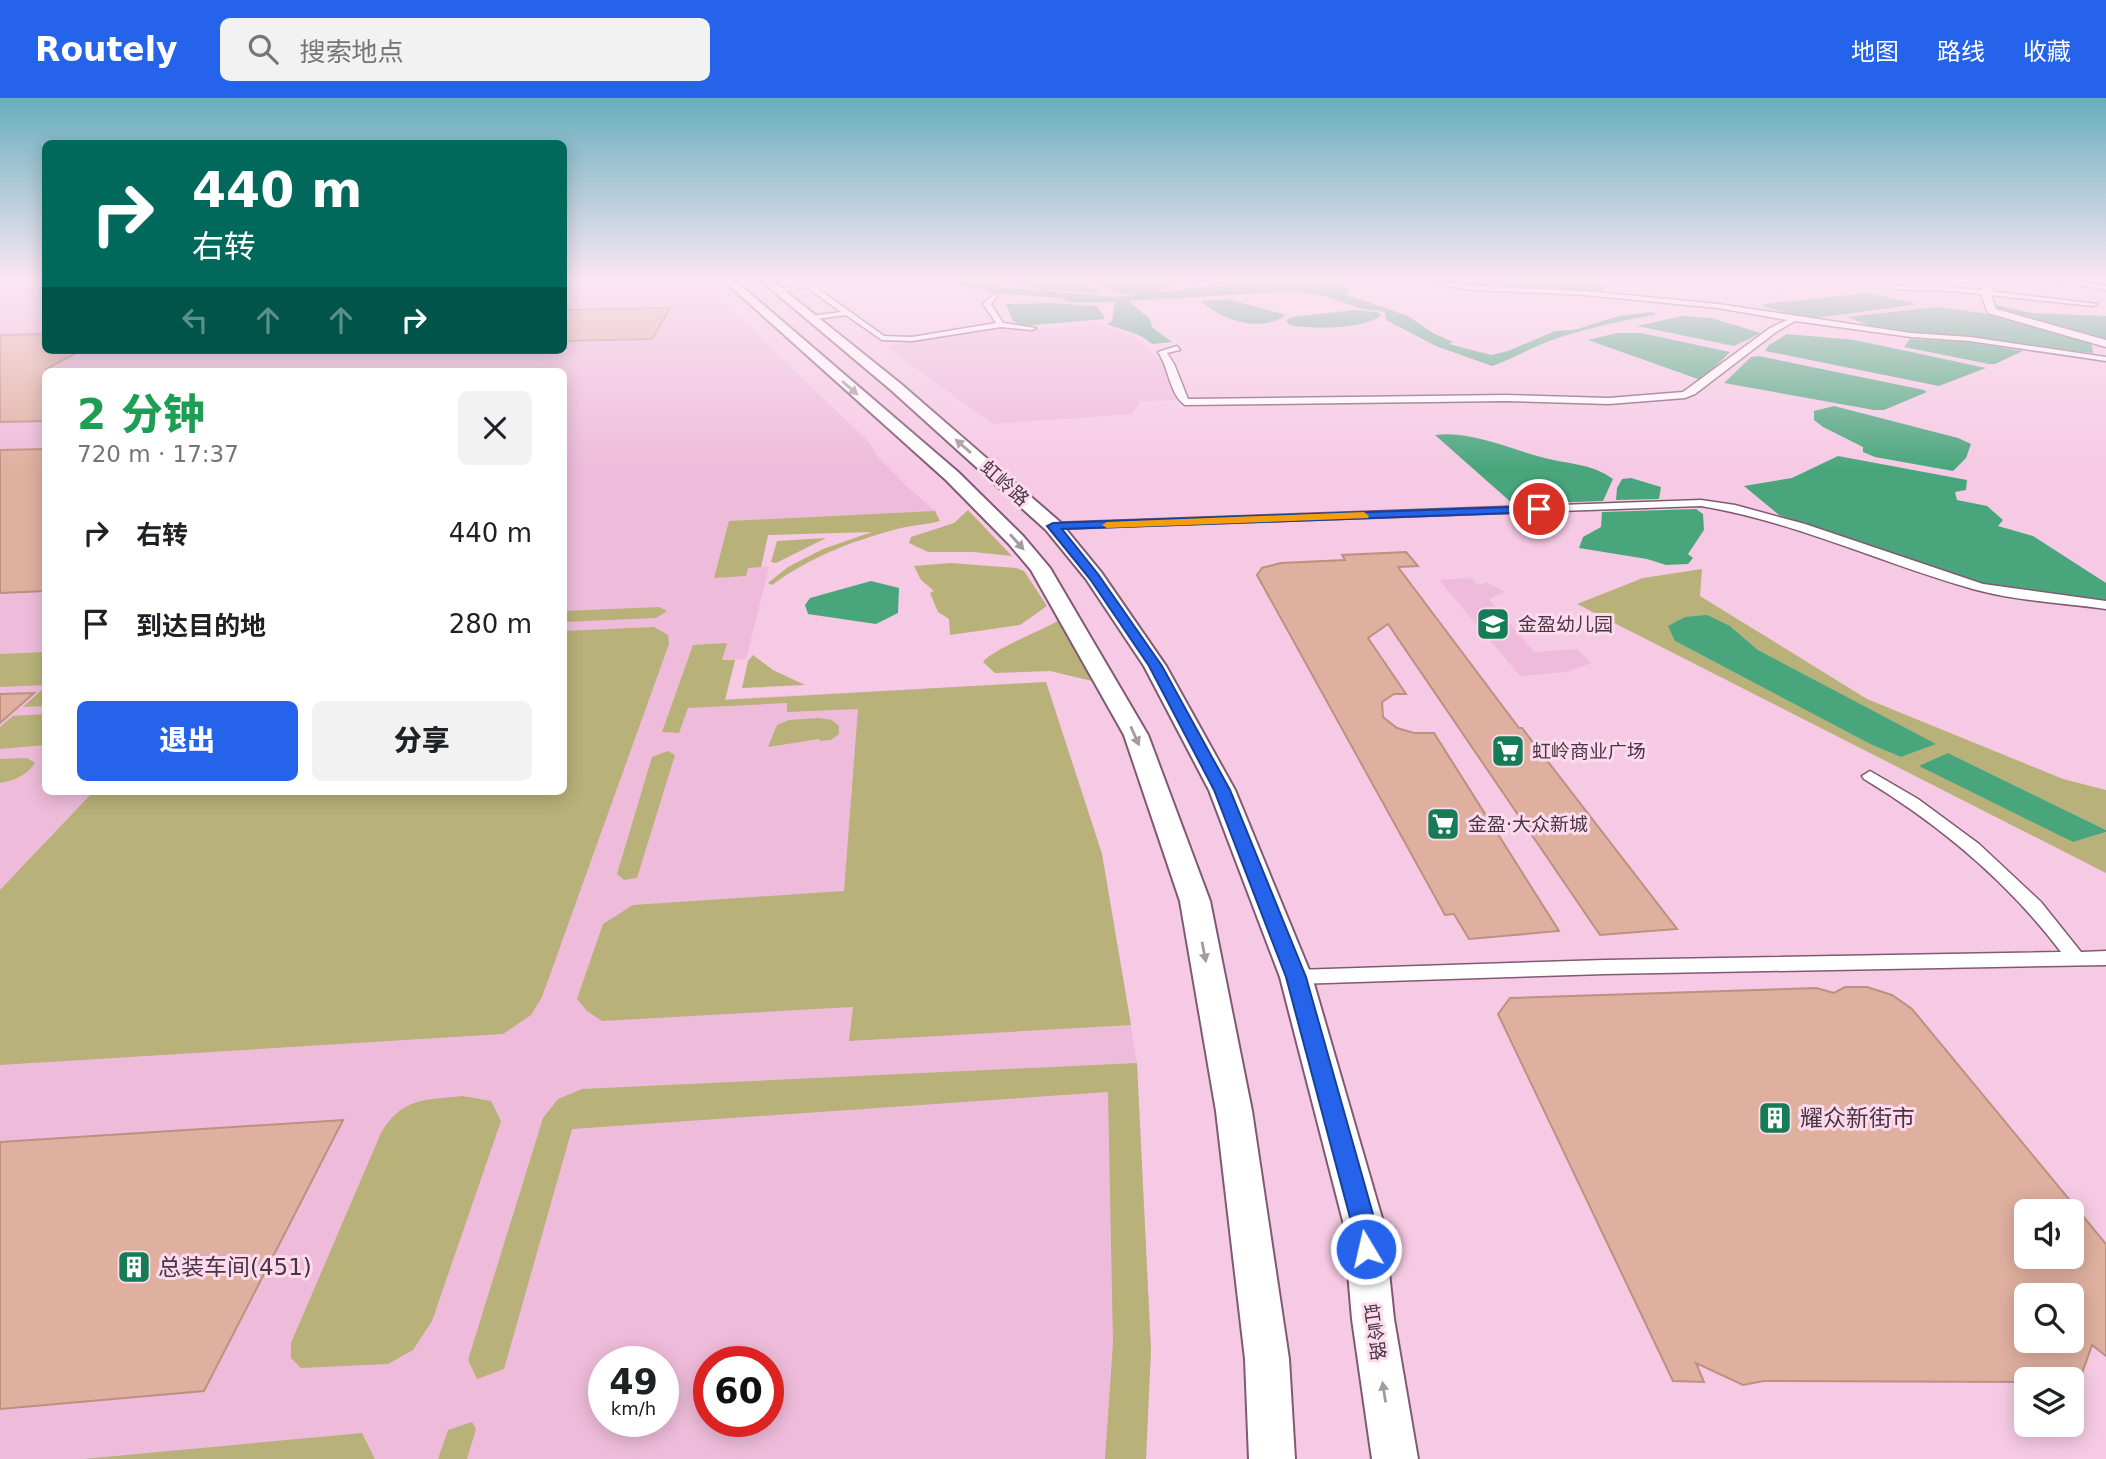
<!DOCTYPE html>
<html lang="zh">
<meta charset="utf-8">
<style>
body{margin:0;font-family:"DejaVu Sans","Noto Sans SC",sans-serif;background:#f2f2f2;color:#202124;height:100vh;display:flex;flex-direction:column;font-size:26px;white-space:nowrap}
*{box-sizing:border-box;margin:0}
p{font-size:23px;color:#757577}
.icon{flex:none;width:38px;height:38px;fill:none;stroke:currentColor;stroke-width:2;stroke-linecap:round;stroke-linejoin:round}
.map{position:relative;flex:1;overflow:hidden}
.side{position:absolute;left:42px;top:270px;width:525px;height:427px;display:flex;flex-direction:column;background:#fff;border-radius:10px;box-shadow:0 4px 18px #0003}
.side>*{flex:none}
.banner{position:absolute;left:42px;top:42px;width:525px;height:214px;border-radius:10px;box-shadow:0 4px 18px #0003;background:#00695c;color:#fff;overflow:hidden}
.tools{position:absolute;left:2014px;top:1101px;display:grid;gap:14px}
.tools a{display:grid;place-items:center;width:70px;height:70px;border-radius:10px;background:#fff;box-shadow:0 4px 18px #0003;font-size:35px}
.speed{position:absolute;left:588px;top:1248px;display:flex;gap:14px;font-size:35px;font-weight:700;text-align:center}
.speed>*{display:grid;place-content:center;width:91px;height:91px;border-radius:50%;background:#fff;box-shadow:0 4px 18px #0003;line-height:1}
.speed small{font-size:18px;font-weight:400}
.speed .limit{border:10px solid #d22;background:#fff;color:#111}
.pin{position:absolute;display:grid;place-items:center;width:60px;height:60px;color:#fff;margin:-30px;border:4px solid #fff;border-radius:50%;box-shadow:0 2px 7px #0007}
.me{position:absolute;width:77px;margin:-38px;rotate:351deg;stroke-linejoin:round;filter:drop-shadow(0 0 5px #0008)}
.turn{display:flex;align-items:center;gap:24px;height:147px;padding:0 35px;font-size:32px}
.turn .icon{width:91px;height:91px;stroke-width:2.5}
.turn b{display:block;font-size:49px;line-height:60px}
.lanes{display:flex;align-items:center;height:66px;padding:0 35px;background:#0003;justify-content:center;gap:35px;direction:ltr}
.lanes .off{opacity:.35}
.round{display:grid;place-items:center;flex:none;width:74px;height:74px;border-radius:10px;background:#f2f2f2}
.head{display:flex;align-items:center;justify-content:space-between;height:119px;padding:0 35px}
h1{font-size:42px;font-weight:800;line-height:52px;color:#1e9e55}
.button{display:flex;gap:14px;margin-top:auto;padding:14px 35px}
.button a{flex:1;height:80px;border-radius:10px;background:#2563eb;color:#fff;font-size:28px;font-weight:800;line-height:80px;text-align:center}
.button a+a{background:#f2f2f2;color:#202124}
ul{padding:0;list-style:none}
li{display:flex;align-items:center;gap:21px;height:91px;padding:0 35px}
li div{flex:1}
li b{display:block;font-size:26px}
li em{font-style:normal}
header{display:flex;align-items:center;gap:42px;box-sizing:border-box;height:98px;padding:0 35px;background:#2563eb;color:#fff}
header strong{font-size:33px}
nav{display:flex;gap:38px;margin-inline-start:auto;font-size:24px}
.search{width:490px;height:63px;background:#f2f2f2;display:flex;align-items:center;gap:18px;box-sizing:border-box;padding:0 24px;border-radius:10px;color:#757577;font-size:26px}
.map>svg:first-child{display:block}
.built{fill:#eebcda;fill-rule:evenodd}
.green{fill:#b8b179;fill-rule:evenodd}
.water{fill:#49a67c}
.building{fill:#dfb09f;stroke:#bd907f;stroke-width:2;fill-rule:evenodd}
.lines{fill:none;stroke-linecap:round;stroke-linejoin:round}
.street-casing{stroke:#805a72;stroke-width:3}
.secondary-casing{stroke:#805a72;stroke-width:3}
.primary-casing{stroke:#805a72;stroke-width:4}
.street{fill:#fff;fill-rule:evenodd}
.secondary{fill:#fff;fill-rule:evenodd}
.primary{fill:#fff;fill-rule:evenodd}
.oneway{fill:#a49ba0}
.route{fill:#2563eb;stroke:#184099;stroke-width:2}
.slow{fill:#f59e0b}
.labels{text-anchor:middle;stroke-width:6;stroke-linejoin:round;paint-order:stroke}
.street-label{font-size:19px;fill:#483741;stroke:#fedaef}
.poi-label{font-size:19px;fill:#483741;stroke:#fedaef;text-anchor:start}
.near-poi-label{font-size:23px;fill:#483741;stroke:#fedaef;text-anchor:start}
</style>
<header>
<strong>Routely</strong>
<div class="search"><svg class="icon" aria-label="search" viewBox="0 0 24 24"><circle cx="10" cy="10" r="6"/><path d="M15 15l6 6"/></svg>搜索地点</div>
<nav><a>地图</a><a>路线</a><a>收藏</a></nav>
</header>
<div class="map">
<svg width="2106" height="1361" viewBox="0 0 2106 1361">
<rect width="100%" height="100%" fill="#f6cae4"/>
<path class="built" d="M0,180H45L46,252H564V180H697L868,343L878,359L904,386L935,413L940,423L874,433L768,437L761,469H769L746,561L735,562L725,601L1046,584L1102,756L1137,965L1151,1252L1145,1361H0ZM46,273H564V693H46ZM604,1264H663V1323H604ZM709,1264H768V1323H709Z
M1097,226L1133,237L1160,263L1176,302L1141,303L1132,316L993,326L885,248L998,230L1029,232Z
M1471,480L1478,487L1486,484L1505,494L1489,501L1534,554L1577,551L1591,565L1567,574L1520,578L1439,482Z"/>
<path class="green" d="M968,412L1012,458L973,454H928L909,445L911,439L954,425Z
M935,413L940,423C926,427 911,427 897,431C852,443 810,459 772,487L768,485L788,469L823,451L872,434L768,437L761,469L748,470L746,478L714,480L729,423Z
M826,440L776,465L771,464L777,443Z
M950,465L1016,470L1024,473L1047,508L1020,527L950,537L949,521L938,514L930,495L934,493L921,482L914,468Z
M1702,471L1700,498L1867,601L2063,681L2106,692V732L1948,655L2072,744L2106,734V775L1577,506L1643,480ZM1730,528L1758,552L1935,646L1901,659L1872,647L1675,543Z
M659,509L667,513L656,520L564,524V513Z
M1058,523L1092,583L1050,573L995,575L983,564C990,553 1042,532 1058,523Z
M654,529L668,537L669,546L542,899L531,917L503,936L0,967V792L94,693H564V533Z
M727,545L722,562H735L725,602L1046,584L1102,756L1131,927L849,943L853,909L602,923L587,913L577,901L603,826L633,807L844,793L858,611L787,614V605L688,610L679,635L662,634L693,547Z
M45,554V608L23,609L44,590V587L0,589V556Z
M753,557L773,572L805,587L742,590L748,563Z
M45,616V647L0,651V629L13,618Z
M819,620L832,622L839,628V636L831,642L820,643L819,641L768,649L777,627L789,622Z
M668,653L675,657L637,780L624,782L617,776L652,659Z
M27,660L35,665C27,677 14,683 0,685V661Z
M1137,965L1151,1252L1146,1361H1105L1113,1245L1108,994L572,1031L504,1271L477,1281L468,1262L543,1020L558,1001L582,991Z
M463,998L491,1003L501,1023L432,1223L413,1252L388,1266L301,1270L291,1260V1245L381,1035C402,999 426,1002 463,998Z
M472,1324L476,1331L467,1361H438L448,1332Z
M362,1335L375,1361H83Z"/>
<path class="water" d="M933,180H964L1007,190L1117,199L1213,188L1261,187L1316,181L1351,190L1345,196L1408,218L1433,235L1453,244L1449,246L1491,257L1508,253L1555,233L1574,232L1619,218L1652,214L1657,216C1622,223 1580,231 1547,244C1529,251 1511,261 1492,268L1436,248L1386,222L1385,214L1359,210L1325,198L1297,193L1128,203L1149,220L1153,230L1172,244L1152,246C1139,234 1124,233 1107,226L1112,223L1115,204H1069L1060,200L995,195Z
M1030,180H1074L1103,195L1045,192L1003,185Z
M1081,180H1219L1167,189C1138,205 1108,192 1081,180Z
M1485,180H1548L1555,185L1606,188L1602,195L1466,188L1474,184H1487Z
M1867,195L1918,206L1809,221L1762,208L1763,206Z
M1228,201L1286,217C1262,235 1222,223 1201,203Z
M1050,205L1097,208L1105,221L1022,228L1013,223L1006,206Z
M1992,206L2032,215L2106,218V241L2098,242L1996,212Z
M1937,209L1982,215L2083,241L2092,247L2093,255L1878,231L1847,219Z
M1354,212L1377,214L1381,217C1366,232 1308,231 1289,227L1286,222L1292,219Z
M1682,218L1711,220L1761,235L1734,248L1637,228Z
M1617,235H1641L1730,254L1706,278L1698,281L1588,242Z
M1787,236L1855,242L1986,270L1939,288L1765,253L1769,247Z
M1910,241L1969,244L2023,253L1995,266H1989L1904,249Z
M1759,258L1924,292L1927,294L1884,312H1874L1724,285L1751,259Z
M1834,308L1958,340L1971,346L1966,360L1953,373L1875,359L1863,354V349L1823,329L1814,322V313Z
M1435,337C1469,332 1508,350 1541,359C1565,366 1592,365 1613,381L1603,403L1513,406Z
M1838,358L1967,382L1966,392L1955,394L1957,402L1987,408L2003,422L1998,428L2033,438L2106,485V502L2025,495L1961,481L1779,417L1744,388L1792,380Z
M1631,380L1661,389L1659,401L1616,402L1617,390L1622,381Z
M1696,411L1703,416L1704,432L1688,456L1693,460L1688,466L1666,467L1647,461L1579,450L1583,439L1601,429L1602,414Z
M871,483L899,490L898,515L876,526L808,516L805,507L810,500Z
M1707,517L1730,528L1758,552L1936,646L1901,659L1872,647L1675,543L1668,528L1685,519Z
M1948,655L2106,732V734L2073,744L1919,668Z"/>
<path class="building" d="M670,210L652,241L564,243V212Z
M46,236V252H82L46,271V323L0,324V237Z
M46,351V493L0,495V352Z
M1406,454L1418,468L1398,469L1519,630H1522L1677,831L1600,837L1388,526L1368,540L1406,596H1394L1382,604L1383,619L1397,630L1414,635H1434L1559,833L1469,841L1454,816L1445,817L1257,477L1262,470L1281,465L1345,462L1342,457Z
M34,595L0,625V596Z
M1845,889H1867L1892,897L1912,911L2106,1146V1258L2092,1247L2080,1281H2026V1284L1764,1283L1743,1287L1696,1265L1704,1284L1673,1283L1498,916L1510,900L1816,890L1834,895ZM2026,1113H2072V1158H2026ZM2026,1197H2072V1242H2026Z
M343,1022L204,1293L0,1311V1044Z"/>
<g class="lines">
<defs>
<path id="street" d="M796,180H803L884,238L912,239L996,225L983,206L994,196L997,198L991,206L1003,225L1036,230L1032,232L1001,229L912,243L882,242L846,217L808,222L811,218L841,214L807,189L776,194L773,192L803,186Z
M1393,180L1474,188L1585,193L1718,206L1911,235L1970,239L2106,259V263L1970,243L1911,239L1795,223L1776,234L1695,296L1685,300L1609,306L1506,303L1185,307C1169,296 1169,269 1158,254L1177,248L1180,252L1167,255L1174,266L1188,301L1506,297L1609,300L1683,294L1770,230L1787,222L1718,210L1585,197L1474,192Z
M2045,180H2058L2106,188V192Z
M1893,188L1953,189L2097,206L2093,208L1953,193L1891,191Z
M1701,402L1735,407L1805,426L1983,486L2106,503V511C2062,505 2016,503 1973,491C1881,465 1796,424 1701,408L1053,431L1047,428L1053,425Z
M1870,673L1918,701L1979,746L2041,804L2081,854L2106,853V867L1605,876L1296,886L1289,884L1286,879L1289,874L1296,872L1605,862L2061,854C2007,783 1940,727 1864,681L1862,678Z"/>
<path id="secondary" d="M1995,180H2005L1990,194L1996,211L2106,242V249L1988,215L1980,193Z"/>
<path id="primary" d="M721,180H732L958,374L1023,438L1050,470L1148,637L1210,803L1252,1013L1289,1261L1295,1361H1249L1245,1261L1216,1013L1180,803L1124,637L1031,472L1009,446L946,382Z
M758,180H769L901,286L1060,424L1101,474L1166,568L1235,692L1312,879L1384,1127L1394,1221L1418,1361H1372L1352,1221L1344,1127L1280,879L1209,692L1144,568L1086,481L1046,432L891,292Z"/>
</defs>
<use href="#street" class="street-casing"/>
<use href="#secondary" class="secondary-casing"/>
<use href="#primary" class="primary-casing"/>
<use href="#street" class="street"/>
<use href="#secondary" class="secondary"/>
<use href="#primary" class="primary"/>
</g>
<defs><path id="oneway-solid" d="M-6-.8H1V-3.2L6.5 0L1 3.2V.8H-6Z" transform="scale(1.75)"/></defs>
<g class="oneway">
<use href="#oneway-solid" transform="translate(850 290) rotate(41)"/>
<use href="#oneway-solid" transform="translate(963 348) rotate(-139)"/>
<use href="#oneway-solid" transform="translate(1017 444) rotate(48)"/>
<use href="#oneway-solid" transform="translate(1135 638) rotate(66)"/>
<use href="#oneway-solid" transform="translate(1204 854) rotate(79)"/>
<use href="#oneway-solid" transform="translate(1384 1294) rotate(-99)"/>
</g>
<linearGradient id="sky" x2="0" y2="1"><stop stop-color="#68aebd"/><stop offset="0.49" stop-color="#fbe7f3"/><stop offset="1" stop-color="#fbe7f3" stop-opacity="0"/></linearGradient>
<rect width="2106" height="370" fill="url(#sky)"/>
<path class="route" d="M1539,408L1543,409V414L1062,431L1098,476L1162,568L1230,692L1306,879L1376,1127L1378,1151L1375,1159L1366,1162L1357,1159L1354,1151L1352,1127L1286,879L1214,692L1149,568L1090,481L1047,428L1053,425Z"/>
<path class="slow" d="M1364,414L1369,418L1368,420L1107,430L1102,427L1107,424Z"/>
<defs>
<symbol id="school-square" viewBox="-11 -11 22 22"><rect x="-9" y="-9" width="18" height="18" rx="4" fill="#157c55" stroke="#fedaef"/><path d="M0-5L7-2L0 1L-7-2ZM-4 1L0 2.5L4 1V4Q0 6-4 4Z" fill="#fff"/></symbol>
<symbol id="supermarket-square" viewBox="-11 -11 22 22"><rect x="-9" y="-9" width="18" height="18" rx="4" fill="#157c55" stroke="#fedaef"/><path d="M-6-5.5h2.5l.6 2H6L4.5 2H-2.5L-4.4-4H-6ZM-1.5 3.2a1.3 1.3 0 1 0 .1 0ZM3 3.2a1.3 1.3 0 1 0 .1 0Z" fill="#fff"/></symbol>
<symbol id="building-square" viewBox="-11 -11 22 22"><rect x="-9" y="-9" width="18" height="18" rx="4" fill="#157c55" stroke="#fedaef"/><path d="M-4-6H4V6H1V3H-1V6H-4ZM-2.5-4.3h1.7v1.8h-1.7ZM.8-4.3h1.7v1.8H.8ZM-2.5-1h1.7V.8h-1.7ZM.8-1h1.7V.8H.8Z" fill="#fff"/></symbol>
</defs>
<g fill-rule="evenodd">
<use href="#school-square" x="1474" y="507" width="38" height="38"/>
<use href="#supermarket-square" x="1489" y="634" width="38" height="38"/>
<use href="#supermarket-square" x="1424" y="707" width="38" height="38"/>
<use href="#building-square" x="1756" y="1001" width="38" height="38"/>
<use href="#building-square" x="115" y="1150" width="38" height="38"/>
</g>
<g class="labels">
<g class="street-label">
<text transform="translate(1005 385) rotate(42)" y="7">虹岭路</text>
<text transform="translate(1375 1234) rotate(82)" y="7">虹岭路</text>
</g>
<g class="poi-label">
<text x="1518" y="533">金盈幼儿园</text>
<text x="1532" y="660">虹岭商业广场</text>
<text x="1468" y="733">金盈·大众新城</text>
</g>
<g class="near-poi-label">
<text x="1800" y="1028">耀众新街市</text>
<text x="158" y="1177">总装车间(451)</text>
</g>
</g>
</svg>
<div class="tools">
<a><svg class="icon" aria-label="sound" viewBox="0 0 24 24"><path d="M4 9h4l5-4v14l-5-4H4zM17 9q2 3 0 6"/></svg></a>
<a><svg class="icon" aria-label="search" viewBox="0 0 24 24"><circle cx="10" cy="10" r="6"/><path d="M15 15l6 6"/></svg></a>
<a><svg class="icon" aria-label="layers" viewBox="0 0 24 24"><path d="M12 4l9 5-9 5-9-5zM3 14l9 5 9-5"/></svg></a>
</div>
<div class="speed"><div>49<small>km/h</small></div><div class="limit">60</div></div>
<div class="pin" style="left:1539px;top:411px;background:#d93025"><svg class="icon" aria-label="arrive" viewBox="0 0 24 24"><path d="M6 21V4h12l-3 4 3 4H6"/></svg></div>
<svg class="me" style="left:1366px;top:1151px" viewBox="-20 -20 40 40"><circle r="17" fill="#2563eb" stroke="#fff" stroke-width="3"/><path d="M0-11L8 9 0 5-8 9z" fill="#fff"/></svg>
<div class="banner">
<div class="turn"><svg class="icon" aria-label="right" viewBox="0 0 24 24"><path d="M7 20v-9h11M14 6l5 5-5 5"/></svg><div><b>440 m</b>右转</div></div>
<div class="lanes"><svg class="icon off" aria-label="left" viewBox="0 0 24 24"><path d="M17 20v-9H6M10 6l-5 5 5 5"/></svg><svg class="icon off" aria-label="ahead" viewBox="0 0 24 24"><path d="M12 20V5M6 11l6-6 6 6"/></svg><svg class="icon off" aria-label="ahead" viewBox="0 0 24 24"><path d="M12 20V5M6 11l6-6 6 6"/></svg><svg class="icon" aria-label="right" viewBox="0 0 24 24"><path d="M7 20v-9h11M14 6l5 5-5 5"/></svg></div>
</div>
<section class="side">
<div class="head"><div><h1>2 分钟</h1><p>720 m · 17:37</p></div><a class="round"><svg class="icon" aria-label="close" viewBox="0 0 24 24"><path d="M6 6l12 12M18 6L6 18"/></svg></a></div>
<ul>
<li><svg class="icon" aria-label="right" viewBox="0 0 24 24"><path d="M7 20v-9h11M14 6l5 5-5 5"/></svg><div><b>右转</b></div><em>440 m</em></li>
<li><svg class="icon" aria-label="arrive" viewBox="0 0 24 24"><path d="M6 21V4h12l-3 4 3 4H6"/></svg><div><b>到达目的地</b></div><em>280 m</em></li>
</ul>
<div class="button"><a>退出</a><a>分享</a></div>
</section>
</div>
